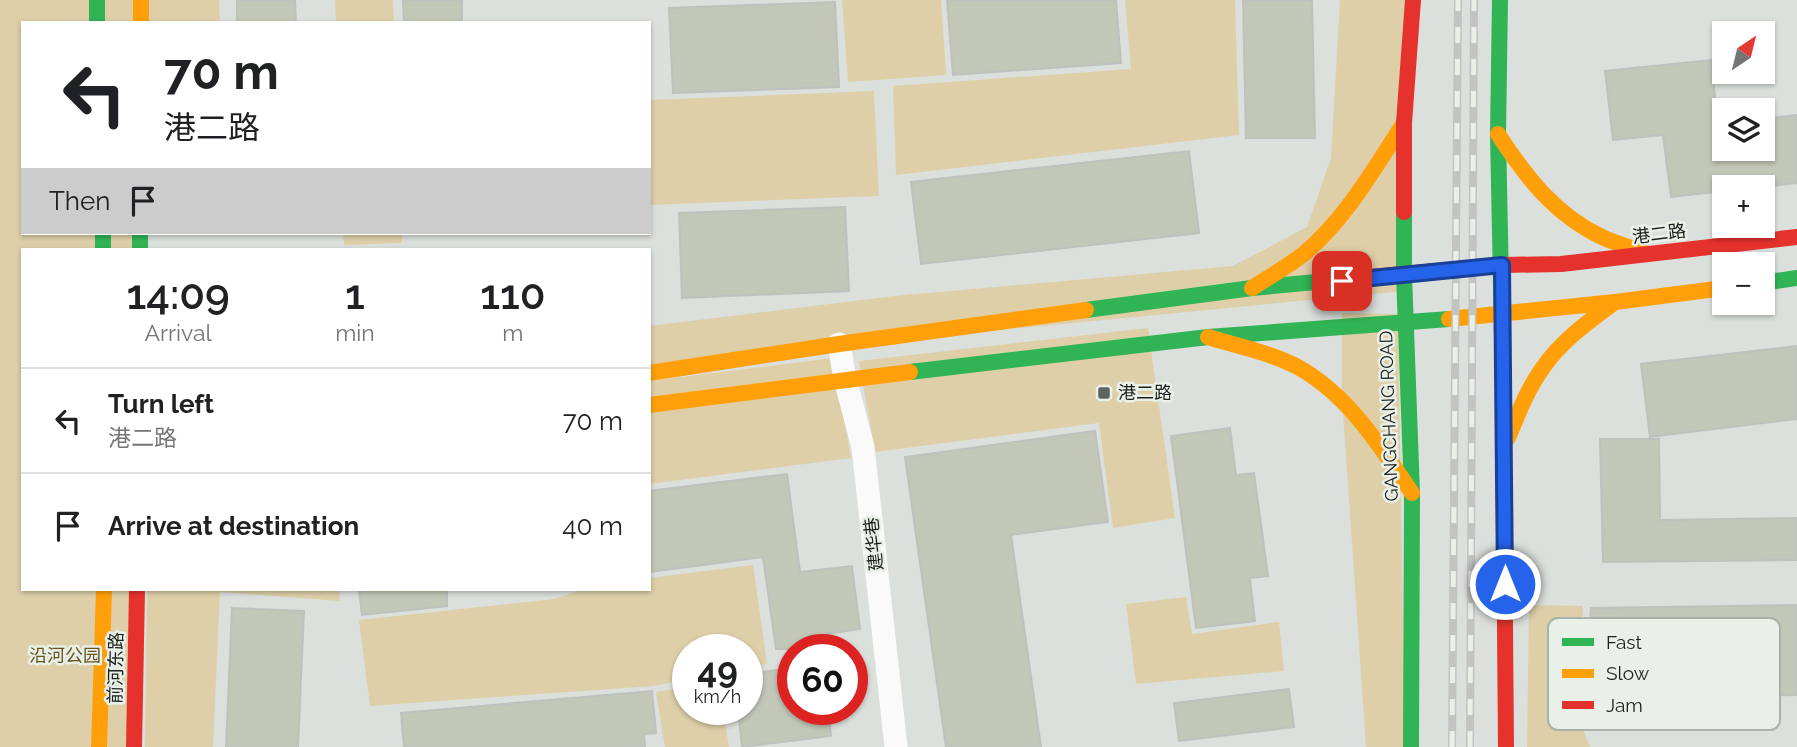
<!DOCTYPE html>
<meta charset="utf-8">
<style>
body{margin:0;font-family:Raleway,"Noto Sans SC",sans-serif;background:#f2f2f2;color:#202124;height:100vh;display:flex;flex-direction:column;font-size:26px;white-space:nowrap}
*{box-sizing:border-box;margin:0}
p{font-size:23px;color:#757577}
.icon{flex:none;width:38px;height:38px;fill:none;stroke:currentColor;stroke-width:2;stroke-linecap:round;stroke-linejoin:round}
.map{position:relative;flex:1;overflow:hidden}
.panel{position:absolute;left:21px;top:248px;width:630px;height:343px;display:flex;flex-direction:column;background:#fff;border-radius:0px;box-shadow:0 2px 5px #0004}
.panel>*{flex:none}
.guide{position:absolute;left:21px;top:21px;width:630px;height:214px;border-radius:0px;box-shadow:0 2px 5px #0004;background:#fff;color:#202124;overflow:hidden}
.needle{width:46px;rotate:35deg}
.buttons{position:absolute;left:1712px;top:21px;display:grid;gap:14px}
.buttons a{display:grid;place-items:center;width:63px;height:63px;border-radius:0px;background:#fff;box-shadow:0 2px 5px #0004;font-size:35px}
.speed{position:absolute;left:672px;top:634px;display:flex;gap:14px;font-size:35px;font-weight:700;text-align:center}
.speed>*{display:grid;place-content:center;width:91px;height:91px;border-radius:50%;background:#fff;box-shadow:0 2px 5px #0004;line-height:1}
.speed small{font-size:18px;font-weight:400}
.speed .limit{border:10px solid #d22;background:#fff;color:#111}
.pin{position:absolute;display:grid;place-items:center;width:60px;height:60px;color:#fff;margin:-30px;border-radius:14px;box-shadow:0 4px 10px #0006}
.me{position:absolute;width:77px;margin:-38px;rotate:0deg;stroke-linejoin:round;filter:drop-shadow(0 0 5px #0008)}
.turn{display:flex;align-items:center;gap:24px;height:147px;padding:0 28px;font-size:32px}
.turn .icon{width:91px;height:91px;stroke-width:2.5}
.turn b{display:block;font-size:49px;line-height:60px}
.then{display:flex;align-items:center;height:66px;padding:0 28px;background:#0003;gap:14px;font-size:26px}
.eta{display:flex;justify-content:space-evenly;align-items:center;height:119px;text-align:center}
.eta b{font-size:42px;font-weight:600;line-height:49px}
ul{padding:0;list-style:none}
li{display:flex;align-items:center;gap:21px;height:105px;padding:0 28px;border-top:2px solid #e0e0e0}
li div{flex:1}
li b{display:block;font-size:26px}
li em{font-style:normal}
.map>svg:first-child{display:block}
.green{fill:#decfa8}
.building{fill:#c3c7b7;stroke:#bec1bd;stroke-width:2}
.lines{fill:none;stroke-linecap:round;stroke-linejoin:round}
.street{stroke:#fafafa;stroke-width:23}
.fast{stroke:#30b455;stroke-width:16}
.slow{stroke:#ff9f0a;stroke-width:16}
.jam{stroke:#e5322d;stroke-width:16}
.rail-casing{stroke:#c2c3c2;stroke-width:8}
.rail{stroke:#e8f0e7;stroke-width:5;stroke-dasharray:16;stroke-linecap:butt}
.route-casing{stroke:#184099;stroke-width:18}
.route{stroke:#2563eb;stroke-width:12}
.poi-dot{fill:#5f635f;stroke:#e8f0e7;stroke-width:2.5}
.labels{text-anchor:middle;stroke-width:5;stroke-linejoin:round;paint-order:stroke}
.street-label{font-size:18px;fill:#1c1f1c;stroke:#e8f0e7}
.poi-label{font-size:18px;fill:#1c1f1c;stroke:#e8f0e7;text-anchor:start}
.park-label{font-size:18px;fill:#6a541e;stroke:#e8f0e7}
.key{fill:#e8f0e7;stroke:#abb1aa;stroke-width:2}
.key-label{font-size:19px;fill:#1c1f1c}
</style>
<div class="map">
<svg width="1797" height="747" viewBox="0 0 1797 747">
<rect width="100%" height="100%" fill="#dce0dc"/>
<path class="green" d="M0,0H134V23H23V233H133V250H23V590H130L128,747H0Z
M144,0H219L220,23H144Z
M335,0H393L394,23H336Z
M842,0H941L946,75L848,82Z
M1125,0H1235L1239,135L896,175L893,86L1131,69Z
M1340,0H1410L1403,291L844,345L649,369V326L894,296L1233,266L1307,227L1331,158Z
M874,91L879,196L649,205V100Z
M343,233H402V243L344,245Z
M1342,313L1398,314L1405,747H1366L1342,398Z
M1148,328L1175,518L1113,528L1099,423L875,452L859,361Z
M833,358L851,458L649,484V381Z
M753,565L767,664L747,667V649H688V679L653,686L370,706L359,620L554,599L582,590H649V578Z
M147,590H339L340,601L220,592L213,747H145Z
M1186,597L1192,634L1279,622L1284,671L1136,684L1126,604Z
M1529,605L1583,606L1578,718L1590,747H1527Z
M688,687V709H723L729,747H665L656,692Z"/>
<path class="building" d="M237,0H295L296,23H237Z
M403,0H462V23H404Z
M947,0H1116L1121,63L953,75Z
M1243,0H1312L1315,138H1246Z
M835,2L839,87L673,93L669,8Z
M1711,60L1718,124L1724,123V149H1762V119L1797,115V183L1761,187H1724V191L1671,197L1663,135L1613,140L1605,71Z
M1189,151L1199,233L921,264L911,182Z
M845,207L849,291L682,298L679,213Z
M1797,346V419L1650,437L1641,364Z
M1230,428L1236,475L1254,473L1268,576L1250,578L1255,621L1196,628L1171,436Z
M1095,431L1108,522L1011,535L1041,747H946L905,457Z
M1600,439H1659L1660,520L1797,518V560L1603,562Z
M787,474L800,572L852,566L860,629L807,637L808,649H776L763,557L649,572V491Z
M359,590H447V606L362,615Z
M1797,605V695L1661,696L1662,719L1584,718L1591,608Z
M232,608L304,611L298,747H226Z
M793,668V709H828L831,736L742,747L738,709H747V674Z
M1289,689L1294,727L1179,741L1174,703Z
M652,691L656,733L644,734L645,747H404L401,713Z"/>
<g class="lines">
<path class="street" d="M839,344L845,379L863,447L896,747"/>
<path class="fast" d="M97,0V23
M1500,0L1498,134L1503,384
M1404,212V275L1412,493L1411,747
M103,233V250
M140,233V250
M1762,283L1797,278
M1086,310L1252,288L1359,278
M910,372L1208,337L1449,319"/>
<path class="slow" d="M141,0V23
M1498,134C1525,176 1555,215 1602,237C1617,244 1633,248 1648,254
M1252,288C1270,276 1289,266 1306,252C1347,217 1375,167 1404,123
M1449,319L1615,302L1724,288
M1208,337C1237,346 1268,352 1296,366C1348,394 1380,446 1412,493
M649,373L839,344L1086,310
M649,405L910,372
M1508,438C1518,414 1527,390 1542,369C1561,341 1588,322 1615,302
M99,747L104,590"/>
<path class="jam" d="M1404,212V123L1413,0
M1359,278L1502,265L1561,264L1797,237
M1503,384L1506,747
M134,747L137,590"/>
<defs>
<path id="rail" d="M1452,747L1458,0
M1470,747L1474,0"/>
</defs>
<use href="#rail" class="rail-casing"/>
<use href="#rail" class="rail"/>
</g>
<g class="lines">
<defs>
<path id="route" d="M1342,281L1502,265L1505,584"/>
</defs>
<use href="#route" class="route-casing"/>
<use href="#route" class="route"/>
</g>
<rect class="poi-dot" x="1097" y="386" width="14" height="14" rx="3.5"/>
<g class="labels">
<g class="street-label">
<text transform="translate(1659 234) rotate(-7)" y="6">港二路</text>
<text transform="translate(1389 416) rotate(-92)" y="6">GANGCHANG ROAD</text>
<text transform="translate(874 544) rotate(-96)" y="6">建华巷</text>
<text transform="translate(116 668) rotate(-89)" y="6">前河东路</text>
</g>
<g class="poi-label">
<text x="1118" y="399">港二路</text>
</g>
<g class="park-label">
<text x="65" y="662">沿河公园</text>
</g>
</g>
<rect x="1548" y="618" width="232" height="112" rx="10" class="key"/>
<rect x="1562" y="638" width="32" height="8" fill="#30b455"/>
<rect x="1562" y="669" width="32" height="9" fill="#ff9f0a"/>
<rect x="1562" y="701" width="32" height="8" fill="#e5322d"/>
<g class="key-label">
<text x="1606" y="649">Fast</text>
<text x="1606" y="680">Slow</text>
<text x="1606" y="712">Jam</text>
</g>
</svg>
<div class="buttons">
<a><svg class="needle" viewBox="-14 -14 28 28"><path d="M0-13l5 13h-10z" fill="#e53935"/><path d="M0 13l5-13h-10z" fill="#757577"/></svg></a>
<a><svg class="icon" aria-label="layers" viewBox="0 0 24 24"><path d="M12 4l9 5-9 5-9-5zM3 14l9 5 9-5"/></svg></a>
<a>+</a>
<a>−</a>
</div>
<div class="speed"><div>49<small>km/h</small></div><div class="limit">60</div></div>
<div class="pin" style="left:1342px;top:281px;background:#d93025"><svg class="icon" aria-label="arrive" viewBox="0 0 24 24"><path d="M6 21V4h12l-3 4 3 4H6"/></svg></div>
<svg class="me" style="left:1505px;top:584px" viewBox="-20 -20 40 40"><circle r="17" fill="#2563eb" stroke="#fff" stroke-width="3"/><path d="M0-11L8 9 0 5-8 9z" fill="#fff"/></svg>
<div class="guide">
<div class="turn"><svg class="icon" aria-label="left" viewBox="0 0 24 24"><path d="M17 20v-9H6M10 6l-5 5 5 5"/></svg><div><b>70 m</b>港二路</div></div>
<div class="then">Then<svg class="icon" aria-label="arrive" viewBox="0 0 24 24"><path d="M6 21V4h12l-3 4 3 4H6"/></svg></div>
</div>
<section class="panel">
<div class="eta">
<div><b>14:09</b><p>Arrival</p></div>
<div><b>1</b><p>min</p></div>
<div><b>110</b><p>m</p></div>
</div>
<ul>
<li><svg class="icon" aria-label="left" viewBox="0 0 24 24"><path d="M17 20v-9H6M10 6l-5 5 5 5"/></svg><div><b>Turn left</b><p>港二路</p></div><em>70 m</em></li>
<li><svg class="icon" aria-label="arrive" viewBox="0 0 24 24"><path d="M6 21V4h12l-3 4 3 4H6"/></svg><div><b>Arrive at destination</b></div><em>40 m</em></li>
</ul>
</section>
</div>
